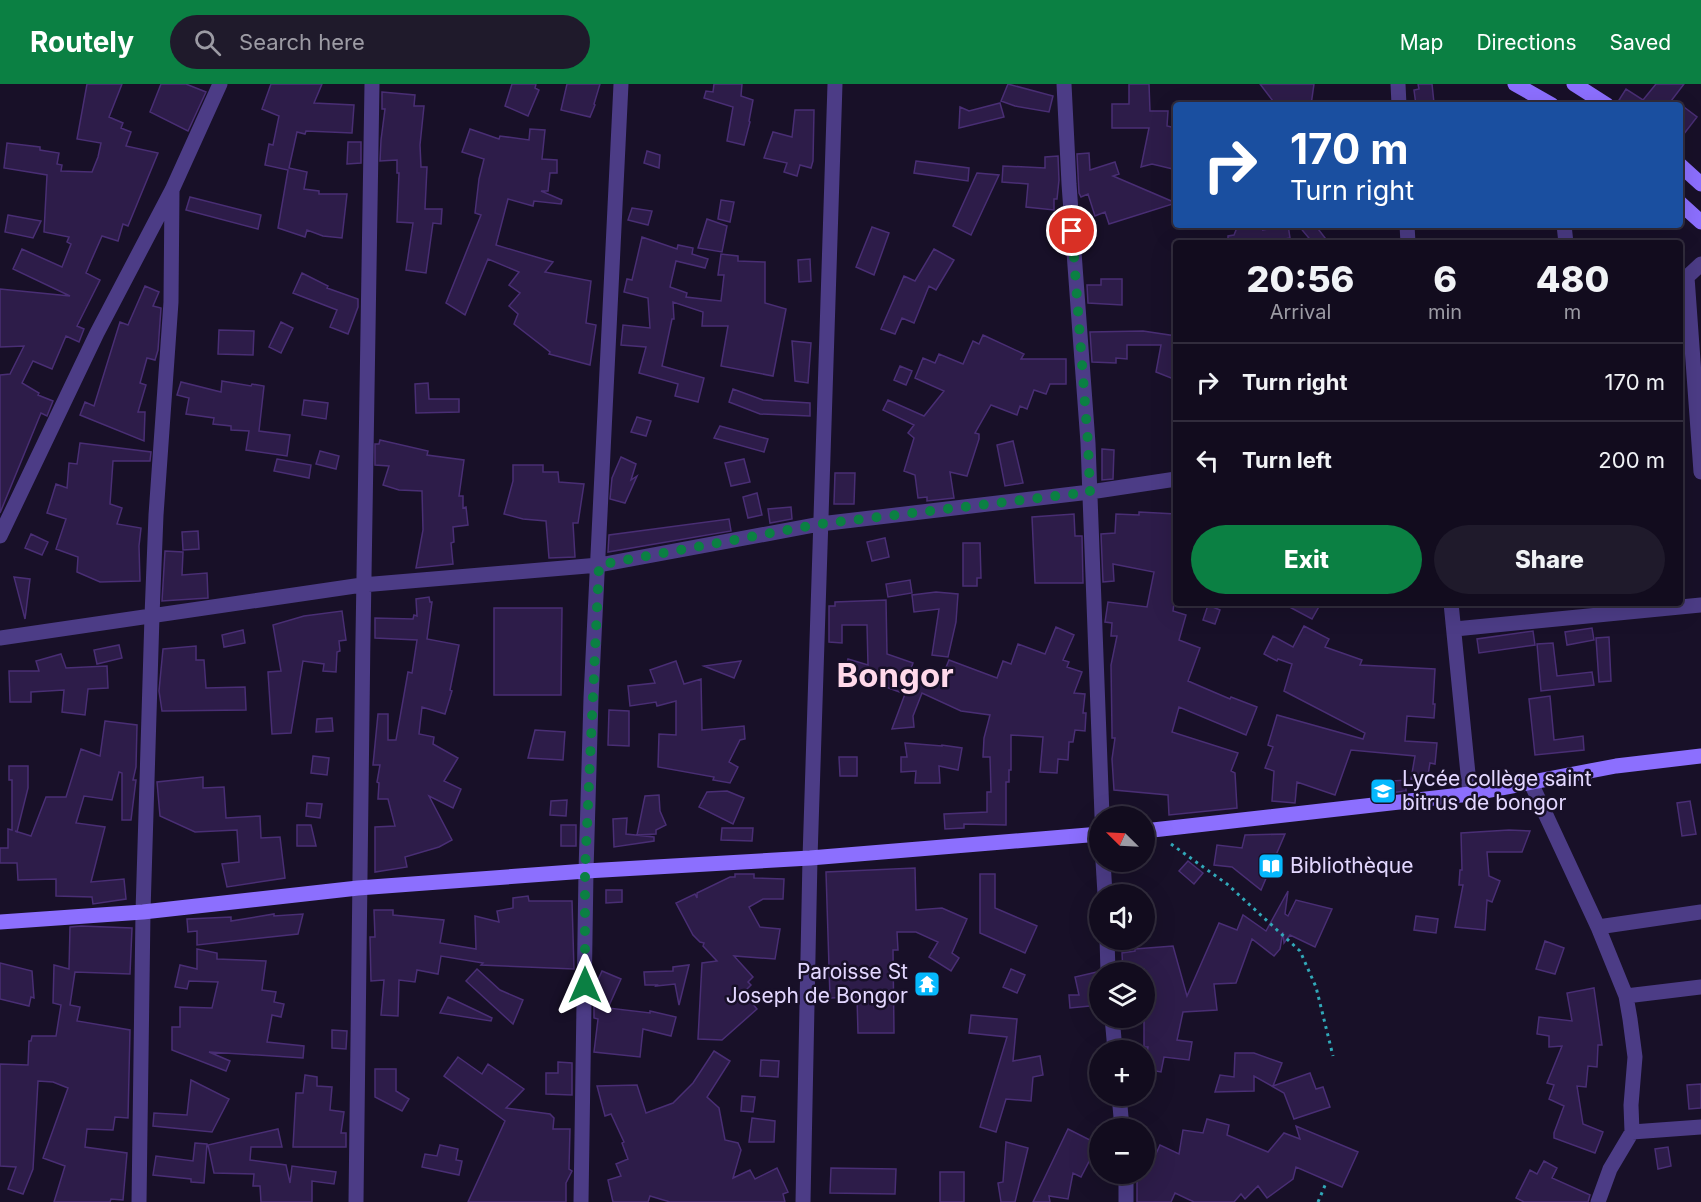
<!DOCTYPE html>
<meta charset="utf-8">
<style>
body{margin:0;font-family:Inter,sans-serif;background:#1f1a2b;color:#f1f3f6;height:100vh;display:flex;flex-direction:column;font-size:22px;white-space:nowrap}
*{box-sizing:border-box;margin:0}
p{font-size:20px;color:#9c9ba4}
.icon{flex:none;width:33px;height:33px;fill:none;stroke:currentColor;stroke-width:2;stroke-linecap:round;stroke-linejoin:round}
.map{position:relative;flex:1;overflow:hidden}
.panel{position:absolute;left:1173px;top:156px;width:510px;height:366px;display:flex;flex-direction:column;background:#120c1e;border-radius:6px;box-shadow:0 6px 24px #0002,0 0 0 2px #312c3c}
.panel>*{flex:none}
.top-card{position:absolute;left:1173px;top:18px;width:510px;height:126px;border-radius:6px;box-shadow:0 6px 24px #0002,0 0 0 2px #312c3c;background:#1a4fa0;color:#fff;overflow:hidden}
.needle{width:39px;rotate:294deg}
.controls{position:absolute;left:1089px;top:722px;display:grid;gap:12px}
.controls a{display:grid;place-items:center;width:66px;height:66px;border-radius:50%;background:#120c1e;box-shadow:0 6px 24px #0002,0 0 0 2px #312c3c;font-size:30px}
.pin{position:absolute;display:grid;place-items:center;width:51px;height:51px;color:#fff;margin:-26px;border:3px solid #fff;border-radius:50%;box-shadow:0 2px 6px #0007}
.me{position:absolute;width:66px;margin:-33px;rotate:0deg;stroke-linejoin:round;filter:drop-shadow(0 0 4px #0008)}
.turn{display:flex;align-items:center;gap:21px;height:126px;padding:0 18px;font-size:27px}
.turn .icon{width:78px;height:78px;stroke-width:2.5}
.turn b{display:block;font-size:42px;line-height:51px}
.eta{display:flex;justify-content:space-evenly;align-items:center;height:102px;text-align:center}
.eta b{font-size:36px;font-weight:800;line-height:42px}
.action{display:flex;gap:12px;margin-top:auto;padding:12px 18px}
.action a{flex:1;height:69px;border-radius:36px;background:#0b8043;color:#fff;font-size:24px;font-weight:800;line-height:69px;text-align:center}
.action a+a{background:#1f1a2b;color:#f1f3f6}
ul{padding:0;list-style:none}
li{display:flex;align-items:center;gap:18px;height:78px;padding:0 18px;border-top:2px solid #312c3c}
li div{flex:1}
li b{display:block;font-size:22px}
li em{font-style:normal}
header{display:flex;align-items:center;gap:36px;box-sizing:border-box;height:84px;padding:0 30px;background:#0b8043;color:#fff}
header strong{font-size:28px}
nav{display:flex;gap:33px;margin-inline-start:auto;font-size:21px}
.search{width:420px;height:54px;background:#1f1a2b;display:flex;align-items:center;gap:15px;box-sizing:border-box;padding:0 21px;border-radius:33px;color:#9c9ba4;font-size:22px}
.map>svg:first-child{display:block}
.building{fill:#2d1c49;stroke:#492e74;stroke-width:1.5}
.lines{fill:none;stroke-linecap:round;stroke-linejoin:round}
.path{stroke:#31a9b9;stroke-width:3;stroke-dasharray:3 4.5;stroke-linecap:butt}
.street{stroke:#4c3c86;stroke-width:15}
.secondary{stroke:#8c6ffe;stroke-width:15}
.route{stroke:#0b8043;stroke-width:10;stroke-dasharray:0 18}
.labels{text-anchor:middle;stroke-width:5;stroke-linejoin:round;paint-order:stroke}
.poi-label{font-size:21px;fill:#e3d7ff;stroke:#181028;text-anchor:start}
.town-label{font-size:33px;font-weight:bold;fill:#ffd9ea;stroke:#181028}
</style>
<header>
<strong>Routely</strong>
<div class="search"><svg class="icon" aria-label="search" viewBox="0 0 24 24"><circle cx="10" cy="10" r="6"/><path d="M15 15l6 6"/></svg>Search here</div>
<nav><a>Map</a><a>Directions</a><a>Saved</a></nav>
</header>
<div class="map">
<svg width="1701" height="1118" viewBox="0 0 1701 1118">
<rect width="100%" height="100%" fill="#181028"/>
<path class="building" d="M87,0H122L109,33L123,39L121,44L131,48L126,62L158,69L128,142L123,140L118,157L102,152L91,177L86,189L100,196L77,242L84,245L79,258L66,252L52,285L33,277L22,299L39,309L38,311L53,317L47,332L41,329L0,429V291L10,290L24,262L0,263V205L70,212L13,185L22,165L62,183L71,160L67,158L69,153L44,148L47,91L4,84L7,59L40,63V66L59,69L57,80L62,81L61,87L92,88L98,73L101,59L77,55Z
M161,0H186L206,8L188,47L150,28Z
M271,0H322L314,19L354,21L352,49L306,47L305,50L297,48L289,84L307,88L304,105L319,107V110H347L342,154L323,152L307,146L305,153L278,144L288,86L265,81L269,60L273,61L279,32L262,25Z
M512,0H536L535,4L539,6L528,32L505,22Z
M567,0H600L594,20L595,21L590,33L561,26Z
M714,0H742L741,12L753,16L749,37L750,38L744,61L727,57L733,23L704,14L706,7L713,8Z
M1008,0L1053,12L1049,28L1015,22L1001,17Z
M1129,0H1149L1150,27H1168L1167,42L1176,44V69L1173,85L1152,80L1141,83L1149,44H1112V20H1129Z
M1260,0H1314L1311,21H1276Z
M1418,0H1432L1434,19L1416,21L1414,6L1419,5Z
M1656,0H1684L1668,21H1627L1619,16L1626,5L1643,16Z
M382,8L415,11L414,22H424L420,61L421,83H427L425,125H442L441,140L433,139L426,189L406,186L413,139L397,138L399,89H397V76L380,77L381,56L385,25H382Z
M1000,19L1004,33L959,44L960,23L969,27Z
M1680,20L1697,33L1680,55Z
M795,26H814L813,77L811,84L800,81L797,92L784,88L787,79L764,74L773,48L792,53Z
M470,45L499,55L500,52L529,56L530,45L545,46L542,75L557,76V89H550L548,107H541L562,116L561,120L534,117L533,122L508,115L496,161L553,178L545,188L591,197L586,239L596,241L590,281L549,270L550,268L514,240L518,230L509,222L520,209L509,201L519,188L488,175L465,231L446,219L481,131L475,129L479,95L484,75L462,68Z
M348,58H361V79L347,80Z
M647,67L660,71L659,84L644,79Z
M1089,69L1090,86L1115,78L1119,90L1113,92L1176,119L1109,140L1105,128L1095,132L1088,110L1081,113L1079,109L1077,70Z
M1058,72L1059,96L1057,115H1054V126L1026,123L1028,100L1002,98L1003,82L1045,84V73Z
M916,77L969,84L968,97L914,89Z
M977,89L999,91L971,151L953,142Z
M190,113L261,131L258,145L186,126Z
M721,116L734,118L730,138L718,135Z
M632,124L652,127L648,141L628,136Z
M8,131L41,137L33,154L5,148Z
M707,135L727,142L722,168L698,164Z
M1238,141H1265L1263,146L1288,141L1290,154L1264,159H1228V152L1234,151Z
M1298,141H1315L1329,159H1313Z
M872,143L889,149L874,191L856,183Z
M642,153L677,165L678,161L693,164L692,170L708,175L705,184L676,177L670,203L687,209L686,213L721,217L724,191H718L721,170L738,172V177L765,178V219L786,225L773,292L721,282L728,242H702L703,228L673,218L674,235H672L662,282L704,294L698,318L675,312L678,300L639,289L646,263L621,261L623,241L650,244L648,214L624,208L627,195L632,196Z
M934,165L954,176L936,206L929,202L914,239L902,234L895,250L881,245L904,192L915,197Z
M810,175L811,197L799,198L798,176Z
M302,189L328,202L327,204L358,215V223L348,250L330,243L337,226L293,209Z
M1101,195H1122V221L1088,219L1087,201H1101Z
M145,202L159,208L153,222L161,224L158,266L155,276L147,274L140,299L146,301L138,328H145L144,357L80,331L85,318L94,322L120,238L128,241Z
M281,238L293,244L281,269L269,263Z
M219,246L254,247L253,271L218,270Z
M1143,247L1176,252V296L1156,288L1161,261H1127V275L1116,274V279L1092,278L1090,248Z
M983,251L1024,270L1021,275H1066V300H1050L1046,310L1034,306L1027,325L1020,322L1017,331L991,321L975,349L979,350V355L967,392L950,388L954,414L927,417V413L918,414L915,391L904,387L914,354L908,349L914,341L883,326L888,316L924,332L944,307L915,294L923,274L935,279L939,270L963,280L973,257L979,260Z
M792,257L811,259L808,299L795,297Z
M900,282L912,287L906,301L894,296Z
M222,297L251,302L252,300L264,302L259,347L290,351L287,372L246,366L249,347L231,346V342L213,340L214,334L186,330L189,314L177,311L181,298L221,308Z
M428,299L429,315H459V328L416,329L415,300Z
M733,305L763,316L810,319V332L760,330L729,318Z
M304,316L328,319L326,335L302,331Z
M637,333L651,337L646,352L631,348Z
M720,342L768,355L764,368L714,354Z
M380,356L428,367L427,371L464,376L459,412H463V424L466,423L468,441L453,443L454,458L451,459L453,480L416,484L423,446L422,407L399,406L383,401L389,382L375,381V360H379Z
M1013,357L1023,399L1005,402L997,361Z
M80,359L151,368L150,377H113L110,420L122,424L117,440L141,444L139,462L140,497L100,498L77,488L78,473L56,465L66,435L47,429L56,400L67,404L69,379L77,380Z
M1102,365L1114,366L1113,395L1102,396Z
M320,367L339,372L336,385L316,380Z
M621,373L636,380L631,396L637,392L625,419L610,415L612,394Z
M277,375L311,381L309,394L274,387Z
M744,375L750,398L731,402L725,379Z
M513,381H543V388H558L559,398L584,400L578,439H573L575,473L549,474L546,437L523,435L504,430L513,397Z
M835,389H855L854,420H834Z
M757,409L762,431L748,434L743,413Z
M791,423L792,435L770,439L768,425Z
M1139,428L1176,430V505L1173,527L1186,531L1179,556L1200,564L1188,597L1230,615L1231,613L1257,623L1246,651L1179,623L1172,648L1238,669L1231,687L1235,689L1237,724L1169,731L1168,711L1114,706L1112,675L1115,654H1112V646L1111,581L1117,552H1111L1112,539L1105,538L1108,518L1147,523L1154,488L1113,480L1114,497L1103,498L1101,450L1115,449L1116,430L1139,431Z
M1074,430L1075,452H1082L1083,499H1035L1032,433Z
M729,435L731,447L608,468L609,451Z
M198,447L199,465L183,466L182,448Z
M31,450L48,458L42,471L25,464Z
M885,454L889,473L872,477L867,458Z
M963,459H980L981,494H977V502H963Z
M165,467L183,468L182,491L207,489L208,514L162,517Z
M14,493L30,495L25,535Z
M910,496L912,509L888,513L886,500Z
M936,508L958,510L956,538L948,573L932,571L939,525L914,528L912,511Z
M429,513L430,518H432L427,555L459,561L450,606L452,607L445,630L422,623L419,650L434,653L433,660L458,674L444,697L461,705L453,724L429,712L452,756L439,763L405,773L407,783L375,788V743L395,742L388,715H378L379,699L377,698L380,681H373L378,630H388V656H396L408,588L412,589L417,556L375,554V534L413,535L414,531L417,532L416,515Z
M886,516L887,570L913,579L909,590L939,601L949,576L997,594L1003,577L1011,580L1018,560L1045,570L1056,543L1074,551L1063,576L1069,578L1067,583L1082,588L1074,609L1085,610L1083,629H1086L1085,647L1075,646L1073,658H1069L1068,676L1058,675L1057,689L1040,688L1043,653L1011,651V686H1009V698H1006V741L964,740V744L945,745L944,730L987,728V708H991L990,673H983L984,654L990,631L961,627L922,609L913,632L914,643L892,645L905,610L845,588L848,575L868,581L867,541H842V559L829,558V522H835V518Z
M1282,519H1321L1312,535Z
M1208,521L1220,526L1215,540L1203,536Z
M494,524H562L561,611H494Z
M342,527L346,556L339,557L340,567L337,568L336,588L323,587L324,580L303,577L291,649L272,650L268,588L281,587L273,541L304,532Z
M1304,542L1329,555L1325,563L1362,576L1360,581L1435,585L1433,620H1435L1434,634L1407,632L1405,657L1437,659L1435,680L1430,679L1427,697L1411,695L1415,672L1351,666L1335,711L1297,698L1295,719L1272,717L1274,687L1265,684L1273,663L1268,661L1277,631L1363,655L1365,649L1284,607L1292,580L1278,575L1277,577L1264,570L1273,552L1293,563Z
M1592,544L1594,556L1567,561L1565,548Z
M243,546L245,559L224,563L222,551Z
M1533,547L1535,561L1479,569L1477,555Z
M1609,553L1611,597L1599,598L1596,554Z
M1553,559L1557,592L1592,588L1594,601L1541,607L1537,560Z
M119,561L122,574L97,580L94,566Z
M196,562V576H204L206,604L245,603L246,626L162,627L159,607L163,565Z
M61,570L66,584L107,582L108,604L88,605L85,631L62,628L64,606L31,608V618H10L9,587H39L36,577Z
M676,577L684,600L701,595L702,646L744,642L745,655L740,656L729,678L738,683L730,699L713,696L714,693L658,683L659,650L676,651V617L657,622L656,618L630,622L628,602L655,599L650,586Z
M741,577L734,594L704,582Z
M1550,612L1554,656L1583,652L1584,666L1535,671L1529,615Z
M609,626L629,627V662L608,661Z
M332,634L333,647L316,648L317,635Z
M105,637L137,641L136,683L133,696H136L131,736H122V689L119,688L112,716L84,712L76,739L105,743L91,798L124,795L126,815L93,820L92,813L56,812V795L18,796L17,779H0V764H8V745L12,746V696H9V682H28V704L17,748L15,747L31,752L46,713H66L81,665L100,672Z
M535,646L565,648L563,676L528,674Z
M905,659L942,662V661L962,664L958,686L939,682L940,699H915L916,687L901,688V673H907Z
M313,672L329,674L327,691L311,689Z
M839,673H857V692H840Z
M203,693V704L224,703L226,734L260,732L261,754L280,753L285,794L227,803L222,780L239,778L237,746L195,748L160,732L157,698Z
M1406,696V707L1380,710L1379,698Z
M727,707L744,714L733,740L699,723L707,708Z
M659,711L660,727L666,741L656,746V750L637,751L645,712Z
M567,716L566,732L550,731L551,717Z
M1690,717L1696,750L1682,752L1677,719Z
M307,719L322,720L320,734L306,732Z
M627,734L626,750L654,753V757L614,763L613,735Z
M297,741H311L316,762H297Z
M561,741H576V762H561Z
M722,744H753L752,757L721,756Z
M1509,746L1530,747L1522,768H1487L1489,792L1500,797L1492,818L1487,816L1485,846L1455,843L1463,801H1459L1460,786H1462L1461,749Z
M1285,750L1261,806L1232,783L1214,781L1217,761L1242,764L1245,751Z
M1188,777L1203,789L1194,800L1179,787Z
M915,784L916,826L942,824L967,835L952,869L959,874L951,887L929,873L938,858L916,848H897L898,866H893L894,949H858L857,913L830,914L826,788Z
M735,790H754V794L784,795L783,815H763L749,823L760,843L780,845L775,875L734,872L753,893L748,898L751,901L743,909L757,925L722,956L698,955L702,879L717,877L703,862L704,859L700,858L693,851L676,819L695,810L697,814V809L730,793H735Z
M980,790H995V824L1037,842L1025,869L980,849Z
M606,806H622V818L606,819Z
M1288,807L1285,830L1288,832L1296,816L1332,825L1315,863L1290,851L1284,859L1283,848L1280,865L1274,872L1252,855L1236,899L1214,900L1217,926L1183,928L1177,956L1192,958L1189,976L1164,973L1161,988L1144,985L1148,963H1144V885L1123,888L1122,869L1135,867V865L1173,862L1187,912L1219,839L1237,846L1243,831L1266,847Z
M528,812L529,817H572L574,885L481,881L483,879L441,872L438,890L417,886L415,898L399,896L398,932L381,931L384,896L371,897L370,853H375L374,826H393V831L444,836L440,859L476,865L475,832L499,838L497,827L513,824V814Z
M274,830V832L303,830L298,850L197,861V847L188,848L187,835L231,833V837Z
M1416,832L1438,835L1436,849L1414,846Z
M81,842L132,844L130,890L75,888L70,921L80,923L77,937L130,946L128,1034L115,1033L113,1046L87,1045L85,1063L127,1069L123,1116L111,1115L110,1118H54L65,1082L43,1074L68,1004L53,998L38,997L33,1085L23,1110L8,1105L16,1083L0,1082V980L28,981L29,957H31L32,952H56L61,921L53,919L54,881L69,885L70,843Z
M1545,857L1564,864L1555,890L1536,885Z
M197,865L217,869V875L266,877L262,906L276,908L274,918L284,920L281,933L272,931L267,958L304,962L303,974L209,968L230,977L226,987L172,966V943H180V923L212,924L218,898L189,897L187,905L175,903L180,881L197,885Z
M0,879L32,887L34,914L31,913L29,922L0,915Z
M689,881L679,921L675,900L656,902L657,901H645L644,888L673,887V883Z
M477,885L500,906L523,916L513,940L466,897Z
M1011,885L1025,891L1017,909L1003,903Z
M602,887L621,895L608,924L650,929V927L676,933L671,952L643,945L640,973L594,968L598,935L594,934V905Z
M1097,888L1100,921L1070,924L1069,911H1079L1075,893Z
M1594,904L1602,961H1598L1597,983L1588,982L1586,1003L1577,1002L1583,1040L1603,1048L1595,1069L1554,1054V1049L1564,1022L1549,1015L1554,1001L1547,999L1562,962L1549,963V952L1537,950L1539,933L1572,937L1567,909Z
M448,913L492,934L491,937L440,929Z
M971,931L1017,935L1013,977L1040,972L1043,991L1033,993L1031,1017L1006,1015L996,1048L980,1043L1007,953L969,949Z
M332,946L347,947L346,965L332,964Z
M714,967L730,977L707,1013L719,1024L725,1056L738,1059L741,1066L733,1094L750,1086L755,1095L777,1084L788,1108L783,1110L785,1118H670L650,1112L648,1118H613L608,1096L621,1092L616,1080L628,1075L622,1059L624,1058L611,1030L605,1032L597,1002L637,1001L646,1029L673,1019L693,999Z
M1235,969H1254L1282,979L1273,1002L1310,989L1316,1005L1323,1003L1330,1023L1294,1035L1284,1009L1254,992V1007L1215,1008L1220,991L1234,993Z
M458,973L482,990L488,980L524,1005L506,1024L550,1030L554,1034L553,1045H570L569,1085L572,1087L566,1099V1118H468L505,1037L444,992Z
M761,976L779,977L778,993L760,992Z
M558,978L572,979V1011L546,1010V989H558Z
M375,985H396V1007L409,1015L402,1027L375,1013Z
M305,991L317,993V1002L332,1003L330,1026L344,1028L341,1049H346V1063H293L296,1009H303Z
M191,996L229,1015L212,1048L153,1042L154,1029L187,1031Z
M1701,1000V1024L1689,1025L1687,1001Z
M742,1012L755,1013L753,1028L741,1027Z
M752,1034L775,1037L774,1058H749Z
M1207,1035L1229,1041L1227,1051L1268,1068L1284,1049L1300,1055L1296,1042L1358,1068L1342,1103L1296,1083L1293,1095L1267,1114L1258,1102L1245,1115L1241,1110L1234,1118H1194L1175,1109L1171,1118H1137V1089L1148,1087L1160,1061L1179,1070L1183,1046L1203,1049Z
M278,1045L282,1063H251L250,1076L286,1081L290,1099L292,1082L336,1088L334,1100L312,1097V1118H261L260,1102H253L254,1090L214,1089L208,1061Z
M1068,1045L1098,1060L1081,1093L1073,1089L1068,1115L1049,1112L1050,1118H1033Z
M1006,1058L1028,1064L1015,1118H1001L998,1099L1003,1098Z
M195,1059L207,1060L204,1099L191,1098V1095L153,1091L156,1072L193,1077Z
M440,1061L458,1065L456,1076L462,1077L459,1091L422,1083L425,1070L437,1072Z
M1668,1063L1671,1082L1658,1085L1655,1065Z
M1544,1077L1557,1084L1552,1094L1590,1111L1588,1118H1524L1516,1114L1530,1086L1537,1090Z
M831,1084L896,1085L895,1110L830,1109Z
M940,1088H964V1118H940Z"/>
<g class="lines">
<path class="path" d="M1171,760L1227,800L1300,867L1316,903L1333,972
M1318,1118L1326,1099"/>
<path class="street" d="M1064,0L1069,100L1088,359L1102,732
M1398,0L1399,21
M1407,141L1408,159
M1564,141L1566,159
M1687,193L1701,388
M1680,194L1687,193L1701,180
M0,452L97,249L172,106L220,0
M1451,519L1470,710
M1455,545L1701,521
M0,554L362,501L599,481L820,440L1090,408L1176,395
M1531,699L1598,843L1626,912L1630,935L1635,973L1631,1021L1632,1048L1610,1085L1598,1118
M1103,777L1105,810
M1598,843L1701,828
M1107,855L1108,888
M1626,912L1701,903
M1112,933L1115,966
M1119,1011L1122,1044
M1632,1048L1701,1043
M1126,1089V1118
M139,1118L143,828L152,532L156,431L171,218L172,106
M356,1118C361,745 364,373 372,0
M581,1118L586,787L591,614L621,0
M803,1118L810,774L835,0"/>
<path class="secondary" d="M1515,0L1552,21
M1574,0L1607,21
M1680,81L1701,100
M1680,119L1701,138
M1144,747L1470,710L1616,682L1701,672
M0,838L143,828L358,804L586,787L810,774L1100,750"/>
</g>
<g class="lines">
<path class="route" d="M585,901V787L599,481L820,440L1090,408L1088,359L1072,147"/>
</g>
<defs>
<symbol id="school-square" viewBox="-11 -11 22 22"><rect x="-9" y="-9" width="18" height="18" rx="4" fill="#05b8fd" stroke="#181028"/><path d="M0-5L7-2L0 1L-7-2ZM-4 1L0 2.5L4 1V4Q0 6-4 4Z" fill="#fff"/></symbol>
<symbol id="library-square" viewBox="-11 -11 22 22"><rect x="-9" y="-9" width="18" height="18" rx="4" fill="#05b8fd" stroke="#181028"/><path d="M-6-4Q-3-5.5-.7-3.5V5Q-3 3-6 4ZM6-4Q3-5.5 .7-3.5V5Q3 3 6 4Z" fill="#fff"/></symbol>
<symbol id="temple-square" viewBox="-11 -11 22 22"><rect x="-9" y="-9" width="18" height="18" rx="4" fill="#05b8fd" stroke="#181028"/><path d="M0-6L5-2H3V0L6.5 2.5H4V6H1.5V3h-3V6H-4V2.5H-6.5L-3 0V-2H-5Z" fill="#fff"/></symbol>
</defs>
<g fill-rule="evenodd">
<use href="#school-square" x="1368" y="692" width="30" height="30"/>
<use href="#library-square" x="1256" y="767" width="30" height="30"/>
<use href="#temple-square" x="912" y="885" width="30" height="30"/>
</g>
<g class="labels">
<g class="poi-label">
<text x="1402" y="702">Lycée collège saint<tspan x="1402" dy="24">bitrus de bongor</tspan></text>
<text x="1290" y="789">Bibliothèque</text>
<text x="908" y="895" text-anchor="end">Paroisse St<tspan x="908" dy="24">Joseph de Bongor</tspan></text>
</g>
<g class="town-label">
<text x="895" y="603">Bongor</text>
</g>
</g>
</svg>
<div class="controls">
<a><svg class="needle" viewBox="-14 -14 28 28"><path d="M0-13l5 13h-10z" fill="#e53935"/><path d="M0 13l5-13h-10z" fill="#9c9ba4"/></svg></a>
<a><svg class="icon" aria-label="sound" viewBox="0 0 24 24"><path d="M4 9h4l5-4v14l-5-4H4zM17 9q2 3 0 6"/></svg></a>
<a><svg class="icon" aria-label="layers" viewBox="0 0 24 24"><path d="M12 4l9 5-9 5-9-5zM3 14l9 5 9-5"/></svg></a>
<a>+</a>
<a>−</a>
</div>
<div class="pin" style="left:1072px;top:147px;background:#d93025"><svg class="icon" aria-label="arrive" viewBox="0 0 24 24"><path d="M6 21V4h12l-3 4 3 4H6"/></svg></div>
<svg class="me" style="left:585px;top:901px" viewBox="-20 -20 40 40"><path d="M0-17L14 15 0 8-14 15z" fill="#0b8043" stroke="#fff" stroke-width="4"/></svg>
<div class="top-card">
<div class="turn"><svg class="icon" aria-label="right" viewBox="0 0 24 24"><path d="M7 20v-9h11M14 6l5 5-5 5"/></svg><div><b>170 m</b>Turn right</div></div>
</div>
<section class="panel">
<div class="eta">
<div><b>20:56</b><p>Arrival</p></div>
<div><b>6</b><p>min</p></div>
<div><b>480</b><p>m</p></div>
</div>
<ul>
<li><svg class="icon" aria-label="right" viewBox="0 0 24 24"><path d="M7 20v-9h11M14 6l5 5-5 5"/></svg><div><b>Turn right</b></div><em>170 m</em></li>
<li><svg class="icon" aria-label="left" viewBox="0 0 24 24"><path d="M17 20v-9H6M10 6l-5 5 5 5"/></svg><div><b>Turn left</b></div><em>200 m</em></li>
</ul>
<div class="action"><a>Exit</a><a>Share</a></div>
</section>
</div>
